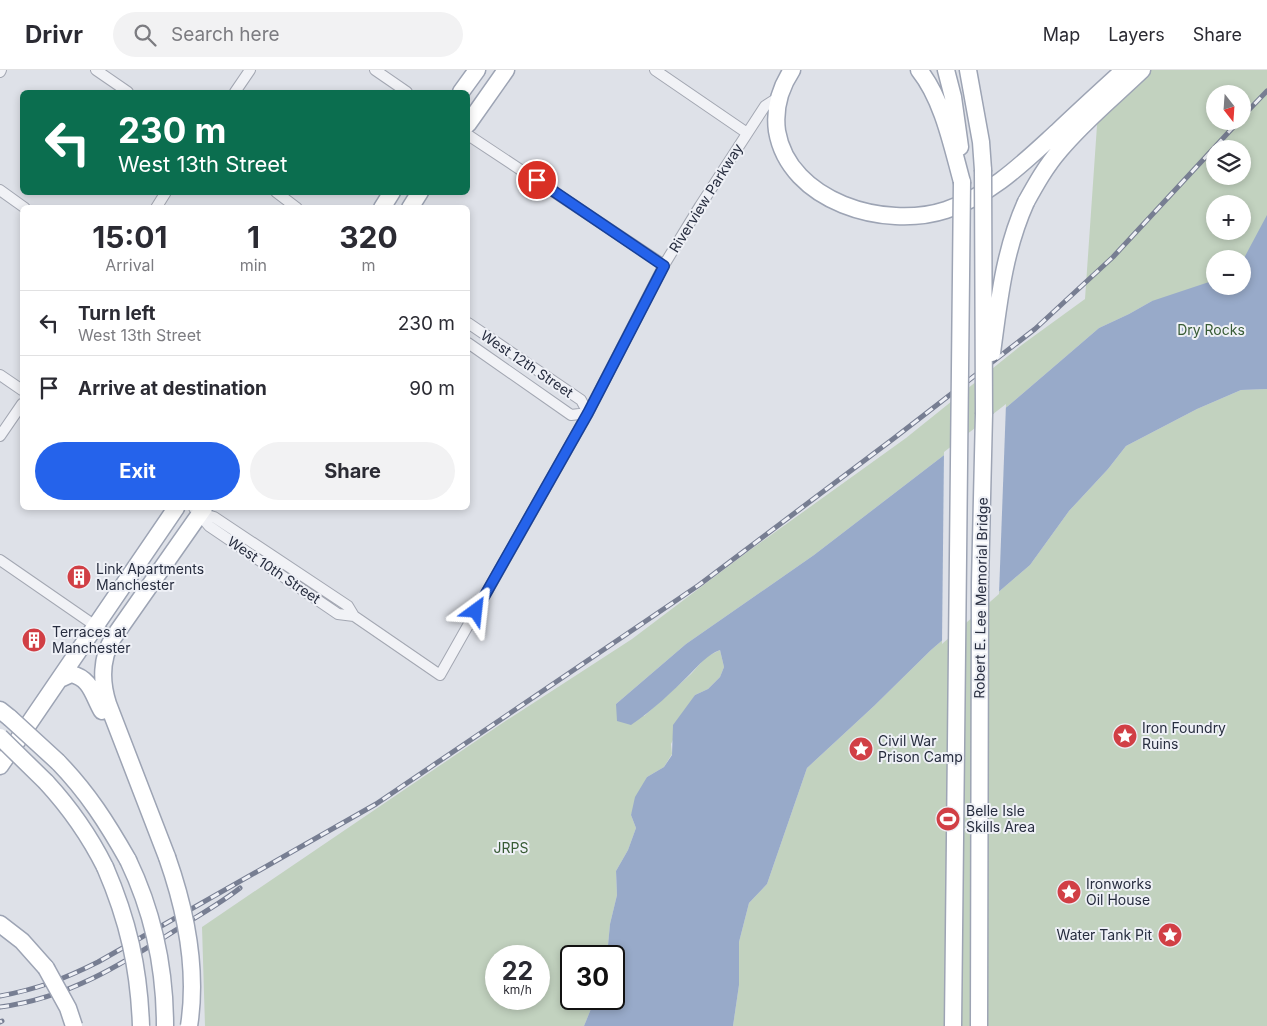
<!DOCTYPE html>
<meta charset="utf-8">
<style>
body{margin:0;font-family:Inter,sans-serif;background:#f2f2f3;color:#2b2b33;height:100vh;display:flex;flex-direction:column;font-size:19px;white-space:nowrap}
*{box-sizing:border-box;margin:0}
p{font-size:16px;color:#7c7c81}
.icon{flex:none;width:28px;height:28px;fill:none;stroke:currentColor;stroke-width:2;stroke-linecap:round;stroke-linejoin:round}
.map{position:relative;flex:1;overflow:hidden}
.sheet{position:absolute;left:20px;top:135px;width:450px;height:305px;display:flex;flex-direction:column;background:#fff;border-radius:8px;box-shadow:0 2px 8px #0003}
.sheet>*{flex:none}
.guide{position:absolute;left:20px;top:20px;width:450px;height:105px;border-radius:8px;box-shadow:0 2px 8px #0003;background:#0b6e4f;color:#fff;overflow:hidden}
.needle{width:32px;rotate:163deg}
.buttons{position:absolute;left:1206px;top:15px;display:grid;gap:10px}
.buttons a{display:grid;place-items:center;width:45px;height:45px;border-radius:50%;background:#fff;box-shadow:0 2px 8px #0003;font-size:25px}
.speed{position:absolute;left:485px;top:875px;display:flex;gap:10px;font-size:25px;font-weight:700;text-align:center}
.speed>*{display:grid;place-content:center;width:65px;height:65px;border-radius:50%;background:#fff;box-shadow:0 2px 8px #0003;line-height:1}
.speed small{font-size:12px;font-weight:400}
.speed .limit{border:2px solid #111;border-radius:8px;background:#fff;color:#111}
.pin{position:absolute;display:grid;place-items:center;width:42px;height:42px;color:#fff;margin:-21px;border:2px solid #fff;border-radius:50%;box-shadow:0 1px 5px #0007}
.me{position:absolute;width:55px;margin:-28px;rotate:30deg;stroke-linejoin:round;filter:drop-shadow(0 0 4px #0008)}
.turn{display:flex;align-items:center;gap:18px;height:105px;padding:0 15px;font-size:22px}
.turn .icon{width:65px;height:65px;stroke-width:2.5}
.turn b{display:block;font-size:35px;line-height:42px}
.eta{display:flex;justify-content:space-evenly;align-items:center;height:85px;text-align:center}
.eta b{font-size:30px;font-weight:700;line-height:35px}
.button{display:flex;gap:10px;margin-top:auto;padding:10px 15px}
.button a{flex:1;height:58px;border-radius:30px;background:#2563eb;color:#fff;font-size:20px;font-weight:700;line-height:58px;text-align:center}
.button a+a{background:#f2f2f3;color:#2b2b33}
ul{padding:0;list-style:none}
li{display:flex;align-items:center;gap:15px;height:65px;padding:0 15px;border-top:1px solid #e1e1e2}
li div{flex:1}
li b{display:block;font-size:19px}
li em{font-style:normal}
header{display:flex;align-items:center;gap:30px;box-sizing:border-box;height:70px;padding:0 25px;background:#fff;border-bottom:1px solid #e1e1e2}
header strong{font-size:24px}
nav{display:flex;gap:28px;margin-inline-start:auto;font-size:18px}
.search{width:350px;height:45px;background:#f2f2f3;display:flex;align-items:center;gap:12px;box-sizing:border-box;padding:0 18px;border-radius:28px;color:#7c7c81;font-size:19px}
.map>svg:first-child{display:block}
.green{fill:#c2d2bf;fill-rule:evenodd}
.water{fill:#98aac9}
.pier{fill:#dee1e8}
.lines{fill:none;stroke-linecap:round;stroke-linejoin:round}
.street-casing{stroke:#a3a7b2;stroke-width:12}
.primary-casing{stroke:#9da4b4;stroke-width:19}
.street{stroke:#f1f2f6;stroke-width:10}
.primary{stroke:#fff;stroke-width:16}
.rail-casing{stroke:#777e92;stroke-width:5}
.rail{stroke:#eef0f6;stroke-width:3;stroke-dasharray:9;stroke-linecap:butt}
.primary-bridge-casing{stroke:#9da4b4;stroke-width:19;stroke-linecap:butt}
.primary-bridge{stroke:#fff;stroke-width:16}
.route-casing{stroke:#184099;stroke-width:12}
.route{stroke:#2563eb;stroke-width:9}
.labels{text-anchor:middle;stroke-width:4;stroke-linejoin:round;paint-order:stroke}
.street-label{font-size:14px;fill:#272d3f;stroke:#eef0f6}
.park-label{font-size:14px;fill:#375b34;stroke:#eef0f6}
.poi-label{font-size:14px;fill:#272d3f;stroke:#eef0f6;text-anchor:start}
</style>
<header>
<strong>Drivr</strong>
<div class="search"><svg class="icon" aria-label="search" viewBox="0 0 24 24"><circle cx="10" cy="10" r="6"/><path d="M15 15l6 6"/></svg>Search here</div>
<nav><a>Map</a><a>Layers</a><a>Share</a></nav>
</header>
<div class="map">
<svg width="1267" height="956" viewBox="0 0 1267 956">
<rect width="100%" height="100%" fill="#dee1e8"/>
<path class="green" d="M1142,0H1267V296L1152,231L1129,244L1099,258L1008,336L814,485L686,574L616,634L644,646L691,604L706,587L720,580L724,597L720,607L708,619L695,625L671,674L672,684L664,697L647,707L631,745L636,758L628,780L616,801L617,825L610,854L607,886H571V929H595L584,956H205L202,857L504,652L632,569L746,483L906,368L1023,274L1085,229L1098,41ZM1215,24H1242V51H1215ZM1215,79H1242V106H1215ZM1215,134H1242V161H1215ZM1215,189H1242V216H1215ZM496,886H539V929H496Z
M1267,319V956H733L739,915V872L749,833L767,814L807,698L874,636L931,580L1030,495L1069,441L1108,399L1126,376L1197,339L1241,320Z"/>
<path class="water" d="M1267,145V319L1241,320L1197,339L1126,376L1108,399L1069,441L1030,495L931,580L874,636L807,698L767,814L749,833L739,872V915L733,956H584L595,929H614V886H607L610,854L617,825L616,801L628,780L636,758L631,745L635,727L647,707L664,697L672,685L673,655L695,625L708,619L720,607L724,597L720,580C707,585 700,594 690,604C672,622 653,640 631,655L617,651L616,634L686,574L814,485L1008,336L1099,258L1129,244L1152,231L1215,210V216H1242L1243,190Z"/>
<path class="pier" d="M1006,334L999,524L942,574L944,382Z"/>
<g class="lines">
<defs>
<path id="street" d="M96,0L128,22
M375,0L407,22
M655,0L747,63
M0,2L1,0
M235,22L250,0
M468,65L664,195
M0,120L25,138
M276,122L297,138
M156,138L166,122
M468,253L581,330L588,343L571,345L468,273
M0,305L22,320
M0,366L22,334
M194,438L209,456L338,544L354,546
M200,443L214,447L348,536L354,546L440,605L588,343L664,195L700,136L765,36L779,27
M0,490L113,568"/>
<path id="primary" d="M792,0C780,18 774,38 777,61C789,132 885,160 946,140C991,125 1023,93 1057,62C1079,41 1102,20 1124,0
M919,0C943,30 952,76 962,112
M946,0L953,27L960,77
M968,0L981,72L983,100
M461,22L477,0
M468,54L506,0
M1026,132C1036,114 1046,96 1060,80C1084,51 1115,26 1142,0
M382,138L392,122
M410,138L420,122
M60,609L71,604C91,608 93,626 102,641
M0,640L10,648
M58,692C88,723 107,753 128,790
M0,696L176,438
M46,712C70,738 89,765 105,797
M167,787L108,634C101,612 101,588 113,568L204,438
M0,854L22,871L46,898
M979,956L980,513L984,344"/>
</defs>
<use href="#street" class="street-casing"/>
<use href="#primary" class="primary-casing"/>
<use href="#street" class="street"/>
<use href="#primary" class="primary"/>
<defs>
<path id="rail" d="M1242,47L1267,21
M0,926C38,919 64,909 98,892L376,734L699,515L893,369L1035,259L1113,187L1239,51
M0,937C69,928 122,894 179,858C199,845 221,833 240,818
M0,952L2,951"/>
</defs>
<use href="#rail" class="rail-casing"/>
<use href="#rail" class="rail"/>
<defs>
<path id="primary-bridge" d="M983,100L984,344
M992,283C999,230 1004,181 1026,132
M10,648L58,692
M0,667L46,712
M167,787C186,841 198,899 189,956
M128,790C153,842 165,898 165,956
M105,797C128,850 139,898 141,956
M46,898L68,938L74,956
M953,956L962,112"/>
</defs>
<use href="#primary-bridge" class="primary-bridge-casing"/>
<use href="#primary-bridge" class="primary-bridge"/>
</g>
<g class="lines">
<defs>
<path id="route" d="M476,541L588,343L664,196L537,110"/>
</defs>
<use href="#route" class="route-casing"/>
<use href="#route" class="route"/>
</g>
<defs>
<symbol id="building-disc" viewBox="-11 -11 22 22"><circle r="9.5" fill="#d13f45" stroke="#eef0f6"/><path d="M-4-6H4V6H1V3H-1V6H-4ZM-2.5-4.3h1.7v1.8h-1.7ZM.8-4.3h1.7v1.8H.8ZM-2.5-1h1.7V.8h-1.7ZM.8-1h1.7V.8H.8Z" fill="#fff"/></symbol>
<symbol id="sight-disc" viewBox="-11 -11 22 22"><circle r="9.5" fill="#d13f45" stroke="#eef0f6"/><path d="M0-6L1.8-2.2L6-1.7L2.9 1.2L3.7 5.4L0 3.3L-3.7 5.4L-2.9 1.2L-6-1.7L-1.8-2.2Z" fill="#fff"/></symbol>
<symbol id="stadium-disc" viewBox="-11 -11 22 22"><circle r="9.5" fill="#d13f45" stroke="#eef0f6"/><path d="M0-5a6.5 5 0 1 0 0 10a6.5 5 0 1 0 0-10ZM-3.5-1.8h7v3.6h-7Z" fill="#fff"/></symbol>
</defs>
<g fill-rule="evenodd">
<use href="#building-disc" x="65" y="493" width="28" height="28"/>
<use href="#building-disc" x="20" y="556" width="28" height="28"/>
<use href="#sight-disc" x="1111" y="652" width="28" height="28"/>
<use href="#sight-disc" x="847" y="665" width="28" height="28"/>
<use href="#stadium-disc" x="934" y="735" width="28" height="28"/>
<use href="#sight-disc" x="1055" y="808" width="28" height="28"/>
<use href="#sight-disc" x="1156" y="851" width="28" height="28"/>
</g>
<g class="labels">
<g class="street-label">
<text transform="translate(706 128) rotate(-58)" y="5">Riverview Parkway</text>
<text transform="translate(527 294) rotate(34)" y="5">West 12th Street</text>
<text transform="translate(274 500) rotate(34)" y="5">West 10th Street</text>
<text transform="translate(981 528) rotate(-89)" y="5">Robert E. Lee Memorial Bridge</text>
</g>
<g class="park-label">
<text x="1211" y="265">Dry Rocks</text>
<text x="511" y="783">JRPS</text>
</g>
<g class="poi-label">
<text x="96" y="504">Link Apartments<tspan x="96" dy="16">Manchester</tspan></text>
<text x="52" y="567">Terraces at<tspan x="52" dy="16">Manchester</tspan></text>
<text x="1142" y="663">Iron Foundry<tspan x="1142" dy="16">Ruins</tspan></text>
<text x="878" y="676">Civil War<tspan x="878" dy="16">Prison Camp</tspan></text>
<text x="966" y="746">Belle Isle<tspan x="966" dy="16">Skills Area</tspan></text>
<text x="1086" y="819">Ironworks<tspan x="1086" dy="16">Oil House</tspan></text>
<text x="1152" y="870" text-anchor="end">Water Tank Pit</text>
</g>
</g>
</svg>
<div class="buttons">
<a><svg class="needle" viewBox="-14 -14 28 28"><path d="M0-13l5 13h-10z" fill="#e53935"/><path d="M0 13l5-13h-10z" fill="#7c7c81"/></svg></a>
<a><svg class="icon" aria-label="layers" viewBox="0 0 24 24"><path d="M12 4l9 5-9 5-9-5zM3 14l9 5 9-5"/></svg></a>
<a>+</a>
<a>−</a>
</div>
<div class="speed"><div>22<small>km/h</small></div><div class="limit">30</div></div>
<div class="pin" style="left:537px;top:110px;background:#d93025"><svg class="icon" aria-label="arrive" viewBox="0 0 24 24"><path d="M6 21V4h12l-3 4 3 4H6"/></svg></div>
<svg class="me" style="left:476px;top:541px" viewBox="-20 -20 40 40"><path d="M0-17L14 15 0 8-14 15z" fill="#2563eb" stroke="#fff" stroke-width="4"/></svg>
<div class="guide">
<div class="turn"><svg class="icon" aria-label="left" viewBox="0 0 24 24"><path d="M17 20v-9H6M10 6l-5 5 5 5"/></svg><div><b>230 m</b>West 13th Street</div></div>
</div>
<section class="sheet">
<div class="eta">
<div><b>15:01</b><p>Arrival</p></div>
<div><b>1</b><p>min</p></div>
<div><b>320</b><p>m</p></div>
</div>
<ul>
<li><svg class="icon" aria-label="left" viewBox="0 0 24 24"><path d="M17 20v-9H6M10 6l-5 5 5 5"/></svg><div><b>Turn left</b><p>West 13th Street</p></div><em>230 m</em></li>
<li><svg class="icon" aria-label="arrive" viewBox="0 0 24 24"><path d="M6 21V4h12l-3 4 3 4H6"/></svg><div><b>Arrive at destination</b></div><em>90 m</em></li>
</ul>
<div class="button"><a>Exit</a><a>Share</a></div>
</section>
</div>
